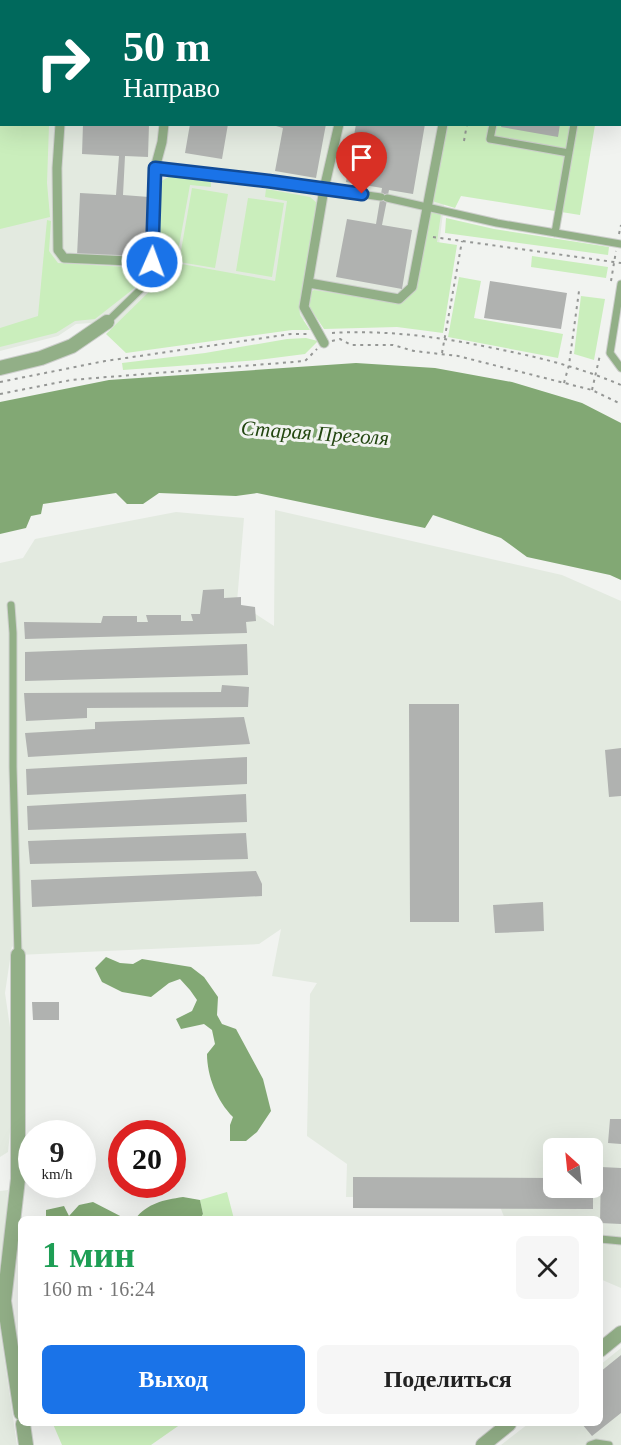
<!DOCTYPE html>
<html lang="ru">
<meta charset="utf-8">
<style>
body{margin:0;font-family:"Times New Roman",serif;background:#f6f6f6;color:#222;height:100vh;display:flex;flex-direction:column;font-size:22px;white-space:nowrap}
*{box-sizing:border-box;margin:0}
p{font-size:20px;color:#767676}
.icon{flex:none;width:33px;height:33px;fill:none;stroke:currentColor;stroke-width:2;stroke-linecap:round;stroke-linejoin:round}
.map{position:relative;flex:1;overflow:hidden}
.side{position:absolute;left:18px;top:1216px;width:585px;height:210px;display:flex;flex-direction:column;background:#fff;border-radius:9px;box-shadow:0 6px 24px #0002}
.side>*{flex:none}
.top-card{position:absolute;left:0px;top:0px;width:621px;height:126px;box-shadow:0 6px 24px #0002;background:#00695c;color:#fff;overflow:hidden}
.needle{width:39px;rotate:333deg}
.fabs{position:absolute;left:543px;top:1138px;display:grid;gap:12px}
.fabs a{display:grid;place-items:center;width:60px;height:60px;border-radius:9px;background:#fff;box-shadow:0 6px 24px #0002;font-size:30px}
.speed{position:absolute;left:18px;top:1120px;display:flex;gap:12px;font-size:30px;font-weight:700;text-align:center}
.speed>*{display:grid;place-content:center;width:78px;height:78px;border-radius:50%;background:#fff;box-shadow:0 6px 24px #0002;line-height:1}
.speed small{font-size:15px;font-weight:400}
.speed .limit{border:9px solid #d22;background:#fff;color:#111}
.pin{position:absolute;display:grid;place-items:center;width:51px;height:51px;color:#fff;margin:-62px -26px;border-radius:50% 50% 50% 0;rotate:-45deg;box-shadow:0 0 6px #0007}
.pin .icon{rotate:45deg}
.me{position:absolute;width:66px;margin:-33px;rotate:2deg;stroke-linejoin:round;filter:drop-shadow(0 0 4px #0008)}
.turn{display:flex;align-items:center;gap:21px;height:126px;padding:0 24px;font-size:27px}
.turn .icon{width:78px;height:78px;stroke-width:2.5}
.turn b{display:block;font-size:42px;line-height:51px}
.round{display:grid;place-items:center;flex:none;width:63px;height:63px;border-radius:9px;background:#f6f6f6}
.summary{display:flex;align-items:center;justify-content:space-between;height:102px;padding:0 24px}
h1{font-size:36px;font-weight:700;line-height:45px;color:#1e9e55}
.action{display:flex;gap:12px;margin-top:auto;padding:12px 24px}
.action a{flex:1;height:69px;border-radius:9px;background:#1a73e8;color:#fff;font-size:24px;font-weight:700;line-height:69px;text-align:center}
.action a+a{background:#f6f6f6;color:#222}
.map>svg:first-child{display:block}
.built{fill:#e3eae0;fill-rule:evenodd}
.green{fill:#caeebc}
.water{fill:#82a874}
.building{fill:#b0b2b0}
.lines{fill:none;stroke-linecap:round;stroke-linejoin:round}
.service-casing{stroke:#cccecb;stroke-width:9}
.pedestrian-casing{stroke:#cccecb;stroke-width:11}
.minor-casing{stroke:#cccecb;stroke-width:16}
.path{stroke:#959795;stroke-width:2;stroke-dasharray:3 4.5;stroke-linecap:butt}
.service{stroke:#92af87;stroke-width:7}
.pedestrian{stroke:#92af87;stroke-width:9}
.minor{stroke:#92af87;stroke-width:14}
.route-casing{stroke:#114b97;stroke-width:15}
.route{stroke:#1a73e8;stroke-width:10}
.labels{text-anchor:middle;stroke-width:6;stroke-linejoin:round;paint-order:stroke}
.water-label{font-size:21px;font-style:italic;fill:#224610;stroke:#f1f3f0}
</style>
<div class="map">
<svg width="621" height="1445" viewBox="0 0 621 1445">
<rect width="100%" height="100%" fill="#f1f3f0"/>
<path class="built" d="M0,0H477L2,2V124L458,125L445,197L429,326L375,319L276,320L120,331L107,322L76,324L58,336L0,351Z
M275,510L562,575L621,601V1288L600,1279V1220L505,1219L496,1197H346L347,1164L307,1136L310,994L317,983L272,976L281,929L259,944L18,955L12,946L5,993L11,1034L12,1112L8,1152L0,1157V563L23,558L35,539L176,512L244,518L237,602L274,626ZM554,1149H592V1188H554Z
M8,1190L6,1235L0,1262V1191Z
M0,1329L17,1445H0Z
M621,1348V1445H501L528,1424H600V1365Z"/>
<path class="green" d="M0,0H56L2,2V124L49,125L47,183L50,217L0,229Z
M457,0H621V38L620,2Z
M448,125H595L580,215L461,196L455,208L432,201Z
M170,176L211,182V187L190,185L176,263L275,281L287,201L265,197L266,189L310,197L317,203L299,306L300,315L310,330H292L126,353L106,334L157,284L160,182Z
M192,188L228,194L215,268L179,262Z
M248,198L284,203L272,277L236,271Z
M429,212L441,214L437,242L457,245L443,333L397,327L324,329L308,305L310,293L314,290L400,303L415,291Z
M446,218L494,229L609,247L608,255L445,233Z
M47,220L51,221L49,251L58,263L143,268L141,283L95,319L75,321L56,333L0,347V328L38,316Z
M532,256L608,267L606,278L531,267Z
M459,277L481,281L474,318L563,334L558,358L448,337Z
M581,296L605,299L594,360L574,354Z
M306,338L318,341L305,354L258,360L123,370L122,363L205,353L287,339Z
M227,1192L234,1219H200L203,1214L200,1200Z
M53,1424H181L151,1445H62Z"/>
<path class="water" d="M356,363L435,368L512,382L582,403L621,423V580L610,575L527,557L501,538L433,515L425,528L257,493L236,496L159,493L143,504H127L116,493L43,504L41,514L31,516L26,528L0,534V402L109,380Z
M106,957L120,963L133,964L142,959L191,967L204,977L218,997L217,1015L222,1024L236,1029L263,1079L271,1111L257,1132L246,1141H230V1125L233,1117C217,1101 207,1076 207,1054L215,1044L212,1030L204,1024L181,1029L176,1019L192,1011L197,1000L190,990L180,979L169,983L151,997L122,992L102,982L95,968Z
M183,1197L200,1200L203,1214L200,1219H135C148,1203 163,1200 183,1197Z
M93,1202L126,1219H46V1210L64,1206L69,1216L79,1205Z"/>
<path class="building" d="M83,124H149L148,157L125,156L123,195L149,197L146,259L77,256L80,193L116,195L119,156L82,154Z
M190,124H228L222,159L185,153Z
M269,124H326L316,178L275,171L283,128Z
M356,124H425L413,194L389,190L382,225L412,230L402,289L336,277L347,219L376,224L382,188L346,182Z
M502,124H560L558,137L501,127Z
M490,281L567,293L561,329L484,318Z
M224,589V598L241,597V605L255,607L256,621L246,622L247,633L25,639L24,622L101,623L103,616H137V622H148L146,615H181V621H193L191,614H200L203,590Z
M247,644L248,675L25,681V652Z
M222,685L249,687L248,707L87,708V718L26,721L24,693L221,692Z
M409,704H459V922H410Z
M244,717L250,744L28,757L25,733L95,729V722Z
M621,748V796L609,797L605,750Z
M247,757V784L27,795L26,769Z
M246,794L247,822L28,830L27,806Z
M246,833L248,859L30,864L28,841Z
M256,871L262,884V896L32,907L31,880Z
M543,902L544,931L495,933L493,905Z
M32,1002H59V1020H33Z
M610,1119H621V1144L608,1143Z
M601,1167L621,1168V1224L600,1223Z
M353,1177L554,1178V1188H593V1209L353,1208Z
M621,1355V1413L592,1436L582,1424H600V1372Z"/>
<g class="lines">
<defs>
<path id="service" d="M493,124L490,139L569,153
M387,198L497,223L621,244
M555,233L574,124
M621,284L610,353L621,368
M107,322L142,288L152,271L155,168L268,181L381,197
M11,605L13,633V767L18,955
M600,1239L621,1241
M590,1445L596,1443L609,1445"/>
<path id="pedestrian" d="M430,0L440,2
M68,2V0
M173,2V0
M362,2V0
M60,124L57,168L58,250L64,258L152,262
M155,168L162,142L164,124
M309,283L399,299L412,287L443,124
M324,343L304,307L324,189L339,124"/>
<path id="minor" d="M0,368L41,358L72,346L107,322
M18,955V1179L4,1301L21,1413
M600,1350L621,1333
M23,1424L26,1445
M483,1445L509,1424"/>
</defs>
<use href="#service" class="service-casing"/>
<use href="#pedestrian" class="pedestrian-casing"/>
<use href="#minor" class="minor-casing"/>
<path class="path" d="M488,2L489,0
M464,141L467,124
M619,234L621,225
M433,237L621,263
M611,281L616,251
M332,333C383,330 433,336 483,346C533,356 574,365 621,385
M332,341L340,339L351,345H393L414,351L458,356L592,390L621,404
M442,353L462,241
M0,382L105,361L291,334H308
M564,383L569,365L579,291
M592,390L600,355
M0,394L71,380L305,361L317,349"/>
<use href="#service" class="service"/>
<use href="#pedestrian" class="pedestrian"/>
<use href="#minor" class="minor"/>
</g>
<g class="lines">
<defs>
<path id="route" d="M152,262L155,168L268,181L362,194"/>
</defs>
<use href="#route" class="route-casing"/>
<use href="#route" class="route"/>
</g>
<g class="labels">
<g class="water-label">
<text transform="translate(315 433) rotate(4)" y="7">Старая Преголя</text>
</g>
</g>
</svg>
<div class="fabs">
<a><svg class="needle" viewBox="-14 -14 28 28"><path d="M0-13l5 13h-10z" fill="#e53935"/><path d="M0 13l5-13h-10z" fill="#767676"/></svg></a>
</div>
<div class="speed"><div>9<small>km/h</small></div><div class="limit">20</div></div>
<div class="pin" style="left:362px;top:194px;background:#d93025"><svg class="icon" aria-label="arrive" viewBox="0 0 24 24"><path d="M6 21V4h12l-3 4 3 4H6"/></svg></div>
<svg class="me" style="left:152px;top:262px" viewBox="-20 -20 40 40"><circle r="17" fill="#1a73e8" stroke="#fff" stroke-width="3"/><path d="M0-11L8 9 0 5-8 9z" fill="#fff"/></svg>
<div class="top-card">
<div class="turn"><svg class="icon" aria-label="right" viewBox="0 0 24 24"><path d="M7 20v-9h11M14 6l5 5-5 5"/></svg><div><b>50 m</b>Направо</div></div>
</div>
<section class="side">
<div class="summary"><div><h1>1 мин</h1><p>160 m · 16:24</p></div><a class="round"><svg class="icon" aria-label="close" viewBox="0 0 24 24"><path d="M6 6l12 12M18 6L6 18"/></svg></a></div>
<div class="action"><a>Выход</a><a>Поделиться</a></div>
</section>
</div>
